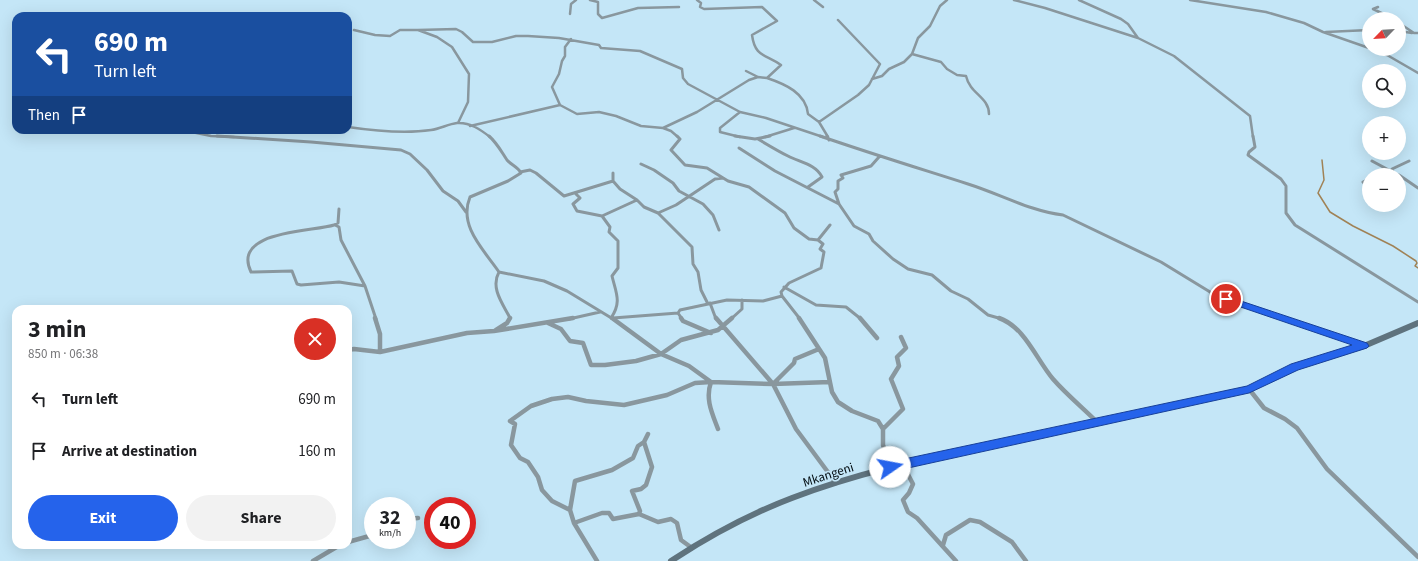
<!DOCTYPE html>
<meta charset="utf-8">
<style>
body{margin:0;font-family:"Source Sans 3",sans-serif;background:#f2f2f2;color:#202124;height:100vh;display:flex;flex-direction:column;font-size:15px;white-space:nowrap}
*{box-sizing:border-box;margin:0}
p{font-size:13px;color:#757577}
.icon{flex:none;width:22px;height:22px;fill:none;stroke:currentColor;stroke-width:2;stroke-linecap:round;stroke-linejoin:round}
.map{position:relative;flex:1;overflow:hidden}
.drawer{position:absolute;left:12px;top:305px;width:340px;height:244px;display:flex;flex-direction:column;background:#fff;border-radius:12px;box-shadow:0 4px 16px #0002}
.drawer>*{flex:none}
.top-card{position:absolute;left:12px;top:12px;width:340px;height:122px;border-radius:12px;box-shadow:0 4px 16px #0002;background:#1a4fa0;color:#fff;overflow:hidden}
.needle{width:26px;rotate:245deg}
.tools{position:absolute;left:1362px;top:12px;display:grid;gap:8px}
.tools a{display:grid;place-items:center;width:44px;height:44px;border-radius:50%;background:#fff;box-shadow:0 4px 16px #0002;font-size:20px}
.speed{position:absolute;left:364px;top:497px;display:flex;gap:8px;font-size:20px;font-weight:700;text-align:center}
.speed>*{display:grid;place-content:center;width:52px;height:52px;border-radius:50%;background:#fff;box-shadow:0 4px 16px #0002;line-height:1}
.speed small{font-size:10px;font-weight:400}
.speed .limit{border:6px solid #d22;background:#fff;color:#111}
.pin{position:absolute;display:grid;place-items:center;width:34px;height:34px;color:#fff;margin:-17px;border:2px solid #fff;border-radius:50%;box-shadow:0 1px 4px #0007}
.me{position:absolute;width:44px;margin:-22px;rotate:78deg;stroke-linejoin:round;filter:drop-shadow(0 0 3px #0008)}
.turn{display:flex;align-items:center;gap:14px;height:84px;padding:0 16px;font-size:18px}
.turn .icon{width:52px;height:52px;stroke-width:2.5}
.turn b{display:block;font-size:28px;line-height:34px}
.then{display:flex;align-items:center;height:38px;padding:0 16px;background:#0003;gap:8px;font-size:15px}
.round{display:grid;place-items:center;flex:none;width:42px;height:42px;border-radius:21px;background:#f2f2f2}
.summary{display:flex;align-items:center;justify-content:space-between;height:68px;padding:0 16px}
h1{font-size:24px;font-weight:700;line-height:30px}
.primary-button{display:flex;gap:8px;margin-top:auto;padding:8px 16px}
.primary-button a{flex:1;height:46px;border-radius:24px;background:#2563eb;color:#fff;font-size:16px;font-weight:700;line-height:46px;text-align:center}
.primary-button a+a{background:#f2f2f2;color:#202124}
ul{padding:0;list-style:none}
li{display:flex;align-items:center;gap:12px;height:52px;padding:0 16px}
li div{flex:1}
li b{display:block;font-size:15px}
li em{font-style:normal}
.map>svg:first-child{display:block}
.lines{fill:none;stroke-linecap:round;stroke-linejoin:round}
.stream{stroke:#a08256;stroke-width:1.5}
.street-far2{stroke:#89979e;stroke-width:2.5}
.street-far1{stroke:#89979e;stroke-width:3}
.street{stroke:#89979e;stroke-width:4.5}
.secondary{stroke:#5f737e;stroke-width:6}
.route{fill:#2563eb;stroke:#184099}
.labels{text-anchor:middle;stroke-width:3.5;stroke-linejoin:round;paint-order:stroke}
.near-street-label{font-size:13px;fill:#030d12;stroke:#c4e6f7}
</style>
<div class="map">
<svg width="1418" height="561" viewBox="0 0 1418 561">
<rect width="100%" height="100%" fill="#c4e6f7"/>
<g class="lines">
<path class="stream" d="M1322,160L1324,180L1318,193L1330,212L1353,226L1393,246L1416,261L1417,263L1415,266L1418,268"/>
<path class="street-far2" d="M590,0L598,2V14L602,18L638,8L679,7
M697,0L701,3L700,7L704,9L762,7L777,21L752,35C755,57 765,54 781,65L767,78C785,84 806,93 808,114L819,122L828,137
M814,0L823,7
M1014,0L1045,8L1138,38L1174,56L1250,116L1253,137
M1079,0L1121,19L1128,24L1138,38
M1190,0L1266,12L1304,23L1323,32L1369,48
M1378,7L1373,9L1394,19
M570,14L571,4L576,0
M1399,23L1414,33H1418
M354,30L375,35L390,36L400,30H418L437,37L452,47L469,74L468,102L458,123
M418,30L456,29L462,32L473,42H492L516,36H528L559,38L599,45L601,48L640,51L682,69L683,78L688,84L740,112L766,118L823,137
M1399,31L1412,33
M1326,32L1369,30
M1372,49L1387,55L1418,73
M912,54L941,62L947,69L957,75L966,76C970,94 989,97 989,114
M746,71L758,77
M872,79L882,76L889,69L904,62L912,54L918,38L930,26L940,6L947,0
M560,105L552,87L559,74L562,61L565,56V47L571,39
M740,112L720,128V132L740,137
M819,122L858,95L869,85L880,64L838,20
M470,126L560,105L577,114L599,112L616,116L641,126L663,128L671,131L678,137
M348,127C375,131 404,134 431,130C440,129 448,124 457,123C470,122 481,130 490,137
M663,128L697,112L749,80L758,77L767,78
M182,130L211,136L234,137
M765,137L794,128"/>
<path class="street-far1" d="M217,136L311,142L401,150L410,154L427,170L443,191L458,201L466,212
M489,136C497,143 501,151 507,160C511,165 518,167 521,173L508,181L470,197C458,226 484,250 499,272L544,281L567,291L613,319
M677,136L680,139L671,150L685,165L707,168L728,181L749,187L785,213L794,228L809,239L818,240
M735,136L755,139L770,136
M820,136C869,153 918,168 968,184C1000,194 1030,211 1063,215L1161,262L1215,295L1287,319
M827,136L829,140
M1253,136L1255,147L1249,152L1248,155L1281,179L1286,186V213L1295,225L1418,302
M758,139C768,145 778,151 788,156C799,162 816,164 822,177L808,187
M739,148L775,171L839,204
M879,157L871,166L841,175L843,178L838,181V189L835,192L839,204L854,226L869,234L873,241L893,259L908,269L932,275L951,291L968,299L988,315L1002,319
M1372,161L1398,175
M641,164L654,170L673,183L679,191L703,204L713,215L719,230
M520,172L530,170L536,173L564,196L613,181
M613,173V181L620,189L637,200L644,207L658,213L692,247L693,264L698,272L701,290L708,304
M1380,175L1393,172L1392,169L1409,161
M1399,175L1418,188
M1369,179L1363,182L1369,187
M575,193L580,198L573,204L577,211L602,216L637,200
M339,209L338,223L334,225C313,232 231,230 251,272L292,271L297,284L301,285L339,282L365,286
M658,213L676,205L715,179L723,178
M602,216L610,227L609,232L618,241V268L612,276C616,293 622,302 611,318
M335,225L339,227L341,240L365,286L376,319
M499,272C490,288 503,304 510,318L509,319
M784,287L816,305L846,307L861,319
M710,303L716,319
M678,313L680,310L727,300L763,301L782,296
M613,318L678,313L682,319
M569,319L600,312
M731,319L742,309V300
M800,319L782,296L781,292L789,283L821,268L824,252L820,249L823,244L818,240L830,225"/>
<path class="street" d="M375,318L380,334V352
M612,318L661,354L689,366L711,382L773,384L830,382
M681,318L683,321L711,333
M716,318L773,384L796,429L836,483
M799,318L825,358L832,392L838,402L852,411L878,421L883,429V445L890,467
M860,318L877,338
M999,318C1025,327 1036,359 1053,379C1066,394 1083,408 1097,422
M1284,318L1363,345
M548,323L561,329L570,341L583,343L591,365H605L636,361L661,354L681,340L718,330L732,318
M496,330L507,323L510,318
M348,350L354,349L380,352L467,333L494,331L573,318
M711,382C705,399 712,413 718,429
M773,384L794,363L795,359L819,349
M1249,389L1264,408L1285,419L1297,428L1327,469L1418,557
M883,429L903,409L891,379L899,366L897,357L906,348L901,337
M903,465L913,484L909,493L903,500L908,512L917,518L956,561
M570,510L575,481L612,470L633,458L638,446L644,442L648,434
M639,514L640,511L632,491L641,489L646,485L652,467L644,442
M407,519L418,518
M574,523L602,513H609L613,519L639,514L658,522L671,519L677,523L681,540L692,548
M348,542L373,535
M943,545L946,535L970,520L980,522L1012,542L1026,561
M313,561L340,545
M597,561L574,523L570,510L552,501L542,490L538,477L528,462L520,458L511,445L515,424L510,421L531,406L552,399L568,397L586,401L624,405L667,395L695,383L711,382"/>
<path class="secondary" d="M671,561C709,536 750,514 792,498C864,470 939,456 1014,440C1092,423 1171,406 1249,389L1295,367L1364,346L1418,323"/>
</g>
<path class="route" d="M1226,296L1367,343L1369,346L1367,348L1298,370L1249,393L890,472L885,471L884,467L885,464L890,462L1247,386L1291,364L1352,345L1223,301L1221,299Z"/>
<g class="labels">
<g class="near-street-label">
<text transform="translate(828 474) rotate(-18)" y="5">Mkangeni</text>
</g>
</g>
</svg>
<div class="tools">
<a><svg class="needle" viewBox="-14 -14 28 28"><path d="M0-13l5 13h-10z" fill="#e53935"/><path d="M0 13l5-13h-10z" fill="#757577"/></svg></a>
<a><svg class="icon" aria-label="search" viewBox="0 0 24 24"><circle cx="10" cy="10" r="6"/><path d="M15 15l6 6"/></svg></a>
<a>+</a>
<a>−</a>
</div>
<div class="speed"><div>32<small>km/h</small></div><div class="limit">40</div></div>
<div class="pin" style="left:1226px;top:299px;background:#d93025"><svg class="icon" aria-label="arrive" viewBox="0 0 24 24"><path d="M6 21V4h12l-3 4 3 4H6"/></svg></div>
<svg class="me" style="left:890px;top:467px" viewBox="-20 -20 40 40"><circle r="19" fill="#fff"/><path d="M0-13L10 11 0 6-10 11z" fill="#2563eb"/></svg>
<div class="top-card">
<div class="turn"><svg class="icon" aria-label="left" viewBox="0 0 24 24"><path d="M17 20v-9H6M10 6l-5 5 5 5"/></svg><div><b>690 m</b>Turn left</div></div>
<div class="then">Then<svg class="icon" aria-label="arrive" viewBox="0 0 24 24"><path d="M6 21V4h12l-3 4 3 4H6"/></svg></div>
</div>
<section class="drawer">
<div class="summary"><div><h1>3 min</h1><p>850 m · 06:38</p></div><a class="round" style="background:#d93025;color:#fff"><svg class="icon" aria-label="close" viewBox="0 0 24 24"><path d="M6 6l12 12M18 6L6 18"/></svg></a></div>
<ul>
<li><svg class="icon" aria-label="left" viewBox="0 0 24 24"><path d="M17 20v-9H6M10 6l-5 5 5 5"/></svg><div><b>Turn left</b></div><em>690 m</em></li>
<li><svg class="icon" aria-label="arrive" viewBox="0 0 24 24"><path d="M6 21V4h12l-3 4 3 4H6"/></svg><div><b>Arrive at destination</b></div><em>160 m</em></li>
</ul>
<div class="primary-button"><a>Exit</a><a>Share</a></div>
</section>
</div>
